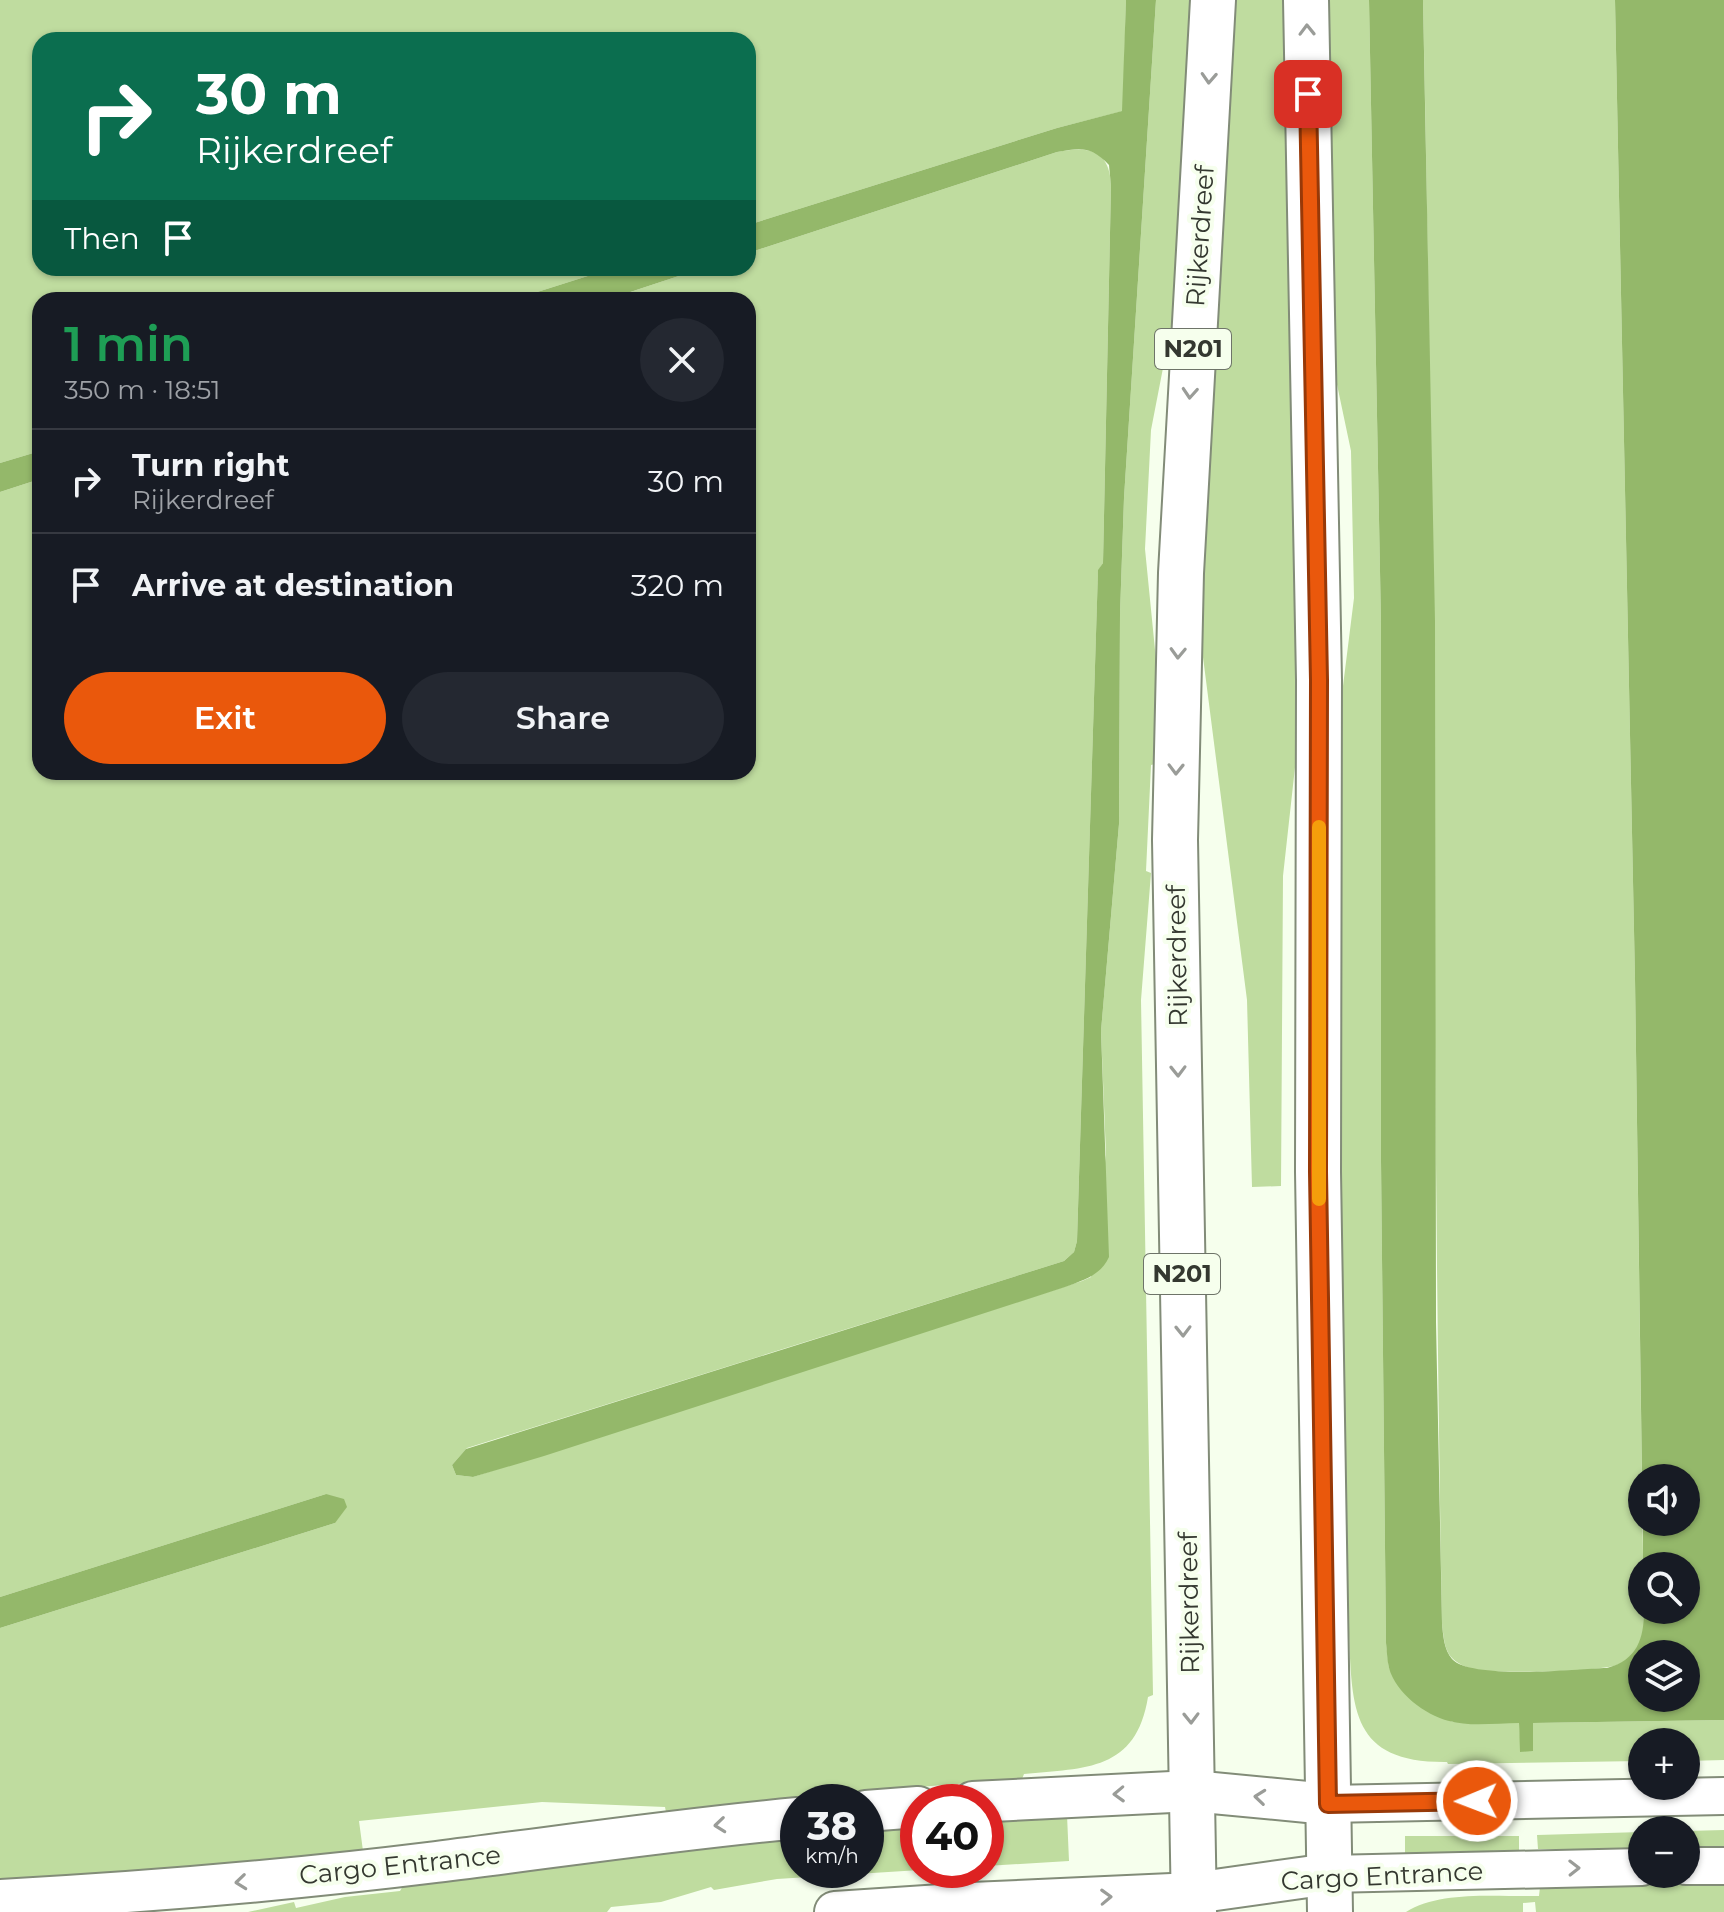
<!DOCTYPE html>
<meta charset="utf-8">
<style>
body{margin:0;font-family:Montserrat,sans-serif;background:#242831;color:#f1f3f6;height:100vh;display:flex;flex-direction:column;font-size:30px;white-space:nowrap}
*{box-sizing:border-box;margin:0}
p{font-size:26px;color:#9ea1a6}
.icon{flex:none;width:44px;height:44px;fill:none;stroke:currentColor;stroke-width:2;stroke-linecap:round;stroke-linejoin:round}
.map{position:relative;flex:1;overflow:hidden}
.sheet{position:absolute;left:32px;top:292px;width:724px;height:488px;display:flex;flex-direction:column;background:#171b24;border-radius:24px;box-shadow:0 2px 6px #0004}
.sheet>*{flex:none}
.banner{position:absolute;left:32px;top:32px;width:724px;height:244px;border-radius:24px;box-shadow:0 2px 6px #0004;background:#0b6e4f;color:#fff;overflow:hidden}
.tools{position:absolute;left:1628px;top:1464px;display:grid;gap:16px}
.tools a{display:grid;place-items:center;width:72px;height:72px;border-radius:50%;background:#171b24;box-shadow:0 2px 6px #0004;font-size:40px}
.speed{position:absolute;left:780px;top:1784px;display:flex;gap:16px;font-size:40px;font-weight:700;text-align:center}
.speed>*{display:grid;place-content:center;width:104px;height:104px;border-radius:50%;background:#171b24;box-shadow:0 2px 6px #0004;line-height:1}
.speed small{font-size:20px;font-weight:400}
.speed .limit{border:12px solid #d22;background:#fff;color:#111}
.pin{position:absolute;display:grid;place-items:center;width:68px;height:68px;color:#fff;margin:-34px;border-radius:16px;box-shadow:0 4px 12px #0006}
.me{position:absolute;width:88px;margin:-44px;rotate:269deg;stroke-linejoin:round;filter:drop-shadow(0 0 6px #0008)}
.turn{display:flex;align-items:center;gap:28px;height:168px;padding:0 32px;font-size:36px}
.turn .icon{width:104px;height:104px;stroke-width:2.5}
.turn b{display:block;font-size:56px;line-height:68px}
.then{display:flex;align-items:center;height:76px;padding:0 32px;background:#0003;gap:16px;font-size:30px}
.round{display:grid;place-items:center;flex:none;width:84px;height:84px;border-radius:42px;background:#242831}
.headline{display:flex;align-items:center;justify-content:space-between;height:136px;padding:0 32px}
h1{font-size:48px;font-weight:600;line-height:60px;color:#1e9e55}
.action{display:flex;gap:16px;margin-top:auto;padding:16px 32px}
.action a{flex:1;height:92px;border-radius:48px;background:#ea580c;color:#fff;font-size:32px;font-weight:600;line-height:92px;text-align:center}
.action a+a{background:#242831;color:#f1f3f6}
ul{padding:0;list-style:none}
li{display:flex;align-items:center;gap:24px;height:104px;padding:0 32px;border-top:2px solid #363941}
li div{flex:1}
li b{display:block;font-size:30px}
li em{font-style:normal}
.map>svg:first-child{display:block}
.green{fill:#bfdc9f}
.water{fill:#94b86a;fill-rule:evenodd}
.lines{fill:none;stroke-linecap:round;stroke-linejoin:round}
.tertiary-casing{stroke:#828c78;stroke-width:40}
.secondary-casing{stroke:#828c78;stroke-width:44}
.trunk-casing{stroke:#828c78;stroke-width:48}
.tertiary{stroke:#fff;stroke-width:36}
.secondary{stroke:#fff;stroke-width:40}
.trunk{stroke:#fff;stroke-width:44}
.oneway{stroke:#9a9c98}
.route-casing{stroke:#983908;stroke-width:20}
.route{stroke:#ea580c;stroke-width:14}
.slow{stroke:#f59e0b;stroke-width:14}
.labels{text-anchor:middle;stroke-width:8;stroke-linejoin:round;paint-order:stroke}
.shield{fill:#f6ffed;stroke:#6e7469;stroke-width:2}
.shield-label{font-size:24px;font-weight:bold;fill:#343830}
.street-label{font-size:26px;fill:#343830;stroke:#f6ffed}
</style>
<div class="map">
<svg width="1724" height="1912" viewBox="0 0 1724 1912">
<rect width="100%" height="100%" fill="#f6ffed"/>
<path class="green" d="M0,0H1126L1123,111L1057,128L748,225V40H40V268H613L512,300H40V451L0,463Z
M1156,0H1193L1175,306L1151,430L1145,549L1158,680L1155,764L1151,765L1146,871L1151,873L1141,1000L1153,1695L1148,1697C1136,1771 1086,1768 1024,1774L1022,1779L854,1792L666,1812L665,1807L542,1802L359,1821L363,1851L151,1872L0,1880V1628L335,1523L326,1494L0,1597V492L40,479V772H748V300H606L703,268H748V253L1057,152C1088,146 1110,149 1111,186L1103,563L1098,571L1077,1241L1074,1252L1064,1261L467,1448L452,1465L456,1475L473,1477L1082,1281L1091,1277L1106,1155L1101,1031L1119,824L1120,614L1124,498Z
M1232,0H1287L1301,713L1283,876L1281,1186L1252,1187L1247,1000L1199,626Z
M1326,0H1369L1381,623V1161L1386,1643L1389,1668L1405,1694L1433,1714L1453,1722L1519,1723L1521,1752L1533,1723L1724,1720V1760L1686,1761V1742H1642V1761L1448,1764L1447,1762C1352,1763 1352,1711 1349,1633L1344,1628L1336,1166L1339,718L1354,598L1351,451L1335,375Z
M1423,0H1615L1635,979L1644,1627C1643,1643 1634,1659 1617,1665C1598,1672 1498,1673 1475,1670C1446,1661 1445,1651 1442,1623C1432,1082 1435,541 1423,0Z
M1067,1815L1069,1861L986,1866V1820Z
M918,1825L920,1870L777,1879L714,1890L711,1887L661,1902L611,1907L607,1912H248L294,1902L296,1908L345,1897L400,1891L403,1886L675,1849L798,1837V1870H866V1830Z
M1724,1830V1848L1686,1849V1831Z
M1642,1832V1850L1538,1849L1537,1835Z
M1405,1836H1519V1850L1405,1854Z
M1724,1884V1912H1536L1535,1902L1523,1903V1912H1406C1440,1890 1499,1897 1539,1896L1540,1887Z"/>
<path class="water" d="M1126,0H1156L1124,498L1120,614L1119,824L1101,1031L1109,1257C1101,1275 1084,1280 1065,1287L544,1456L473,1477L456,1475L452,1465L466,1449L1064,1261L1074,1252L1077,1241L1098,570L1103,563L1111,186L1109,165C1091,146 1081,148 1057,152L748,253V225L1057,128L1122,111Z
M1369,0H1423L1435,622L1436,1322L1442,1623C1443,1635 1444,1650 1452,1659C1471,1680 1576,1669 1607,1668C1637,1660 1644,1639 1644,1610H1686V1566H1643V1522H1686V1478H1642L1635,979L1615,0H1724V1720L1533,1723V1751L1520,1752L1519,1723C1497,1723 1470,1727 1449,1721C1425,1715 1396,1693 1389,1668C1387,1660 1387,1651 1386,1643L1381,1161V623ZM1642,1654H1686V1698H1642Z
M613,268H703L606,300H512Z
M40,451V479L0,492V463Z
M326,1494L344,1499L347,1507L335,1523L0,1628V1597Z"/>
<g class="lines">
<defs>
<path id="tertiary" d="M1328,1804L1724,1796
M1686,1866H1724
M1329,1874L1642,1867"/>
<path id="secondary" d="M973,1802L1192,1791L1328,1804
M866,1811L918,1807
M0,1900C146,1892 291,1880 436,1862C557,1847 677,1829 798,1818
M835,1912L972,1903L1194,1893L1329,1874"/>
<path id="trunk" d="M1306,0L1319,680L1318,1172L1330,1912
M1194,1912L1175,840L1181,573L1213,0"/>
</defs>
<use href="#tertiary" class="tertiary-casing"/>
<use href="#secondary" class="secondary-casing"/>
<use href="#trunk" class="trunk-casing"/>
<use href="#tertiary" class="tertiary"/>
<use href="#secondary" class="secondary"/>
<use href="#trunk" class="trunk"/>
</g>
<defs><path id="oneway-chevron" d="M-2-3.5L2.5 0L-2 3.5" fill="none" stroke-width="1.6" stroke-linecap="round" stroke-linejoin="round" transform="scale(2)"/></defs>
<g class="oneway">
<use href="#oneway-chevron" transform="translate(1307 30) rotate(-91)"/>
<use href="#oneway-chevron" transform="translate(1209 78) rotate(93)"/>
<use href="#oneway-chevron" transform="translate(1190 393) rotate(94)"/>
<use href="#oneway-chevron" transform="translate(1178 653) rotate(92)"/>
<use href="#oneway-chevron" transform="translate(1176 769) rotate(91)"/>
<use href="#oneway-chevron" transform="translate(1178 1071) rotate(89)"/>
<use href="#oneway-chevron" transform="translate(1183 1331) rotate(89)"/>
<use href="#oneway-chevron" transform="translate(1191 1718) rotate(89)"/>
<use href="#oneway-chevron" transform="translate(1119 1794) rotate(178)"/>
<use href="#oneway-chevron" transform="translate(1260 1797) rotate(-174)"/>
<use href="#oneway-chevron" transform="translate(720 1825) rotate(174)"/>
<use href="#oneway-chevron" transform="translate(1574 1868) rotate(-1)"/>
<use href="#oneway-chevron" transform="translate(241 1882) rotate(174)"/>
<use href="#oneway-chevron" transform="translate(1106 1897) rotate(-2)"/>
</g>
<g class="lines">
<defs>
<path id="route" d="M1308,94L1319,680L1318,1172L1328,1804L1477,1801"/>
</defs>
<use href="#route" class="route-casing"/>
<use href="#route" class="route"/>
<path class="slow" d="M1319,1199V827"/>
</g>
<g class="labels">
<g class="shield">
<rect x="1155" y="329" width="76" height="40" rx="6"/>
<rect x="1144" y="1254" width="76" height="40" rx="6"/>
</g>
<g class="shield-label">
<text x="1193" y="357">N201</text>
<text x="1182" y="1282">N201</text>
</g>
<g class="street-label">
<text transform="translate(1200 236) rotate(-86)" y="9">Rijkerdreef</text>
<text transform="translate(1177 956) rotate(-91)" y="9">Rijkerdreef</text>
<text transform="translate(1189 1603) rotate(-91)" y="9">Rijkerdreef</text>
<text transform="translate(400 1865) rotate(-6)" y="9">Cargo Entrance</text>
<text transform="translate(1382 1876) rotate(-3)" y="9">Cargo Entrance</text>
</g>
</g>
</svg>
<div class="tools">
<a><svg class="icon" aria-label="sound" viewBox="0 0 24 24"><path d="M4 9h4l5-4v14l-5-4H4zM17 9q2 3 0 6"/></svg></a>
<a><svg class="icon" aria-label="search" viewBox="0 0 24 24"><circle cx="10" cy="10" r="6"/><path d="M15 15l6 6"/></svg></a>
<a><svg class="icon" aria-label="layers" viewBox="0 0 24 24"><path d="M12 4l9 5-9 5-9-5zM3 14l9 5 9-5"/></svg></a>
<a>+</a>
<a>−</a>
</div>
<div class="speed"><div>38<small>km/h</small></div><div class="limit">40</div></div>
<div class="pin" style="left:1308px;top:94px;background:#d93025"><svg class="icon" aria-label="arrive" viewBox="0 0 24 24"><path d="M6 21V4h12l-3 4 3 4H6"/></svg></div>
<svg class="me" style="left:1477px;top:1801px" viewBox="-20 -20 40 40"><circle r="17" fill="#ea580c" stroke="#fff" stroke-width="3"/><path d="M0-11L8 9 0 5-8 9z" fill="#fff"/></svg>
<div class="banner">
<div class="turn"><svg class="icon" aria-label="right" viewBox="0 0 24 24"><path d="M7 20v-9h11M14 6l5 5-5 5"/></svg><div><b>30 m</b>Rijkerdreef</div></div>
<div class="then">Then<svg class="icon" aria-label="arrive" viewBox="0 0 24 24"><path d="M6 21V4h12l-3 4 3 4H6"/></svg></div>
</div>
<section class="sheet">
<div class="headline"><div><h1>1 min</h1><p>350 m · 18:51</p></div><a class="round"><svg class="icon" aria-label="close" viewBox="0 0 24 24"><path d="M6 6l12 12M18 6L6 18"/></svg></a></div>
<ul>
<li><svg class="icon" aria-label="right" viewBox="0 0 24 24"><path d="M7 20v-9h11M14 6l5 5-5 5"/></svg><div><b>Turn right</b><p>Rijkerdreef</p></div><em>30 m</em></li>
<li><svg class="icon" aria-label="arrive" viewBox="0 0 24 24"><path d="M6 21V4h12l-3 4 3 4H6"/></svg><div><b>Arrive at destination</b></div><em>320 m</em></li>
</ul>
<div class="action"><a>Exit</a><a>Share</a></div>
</section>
</div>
